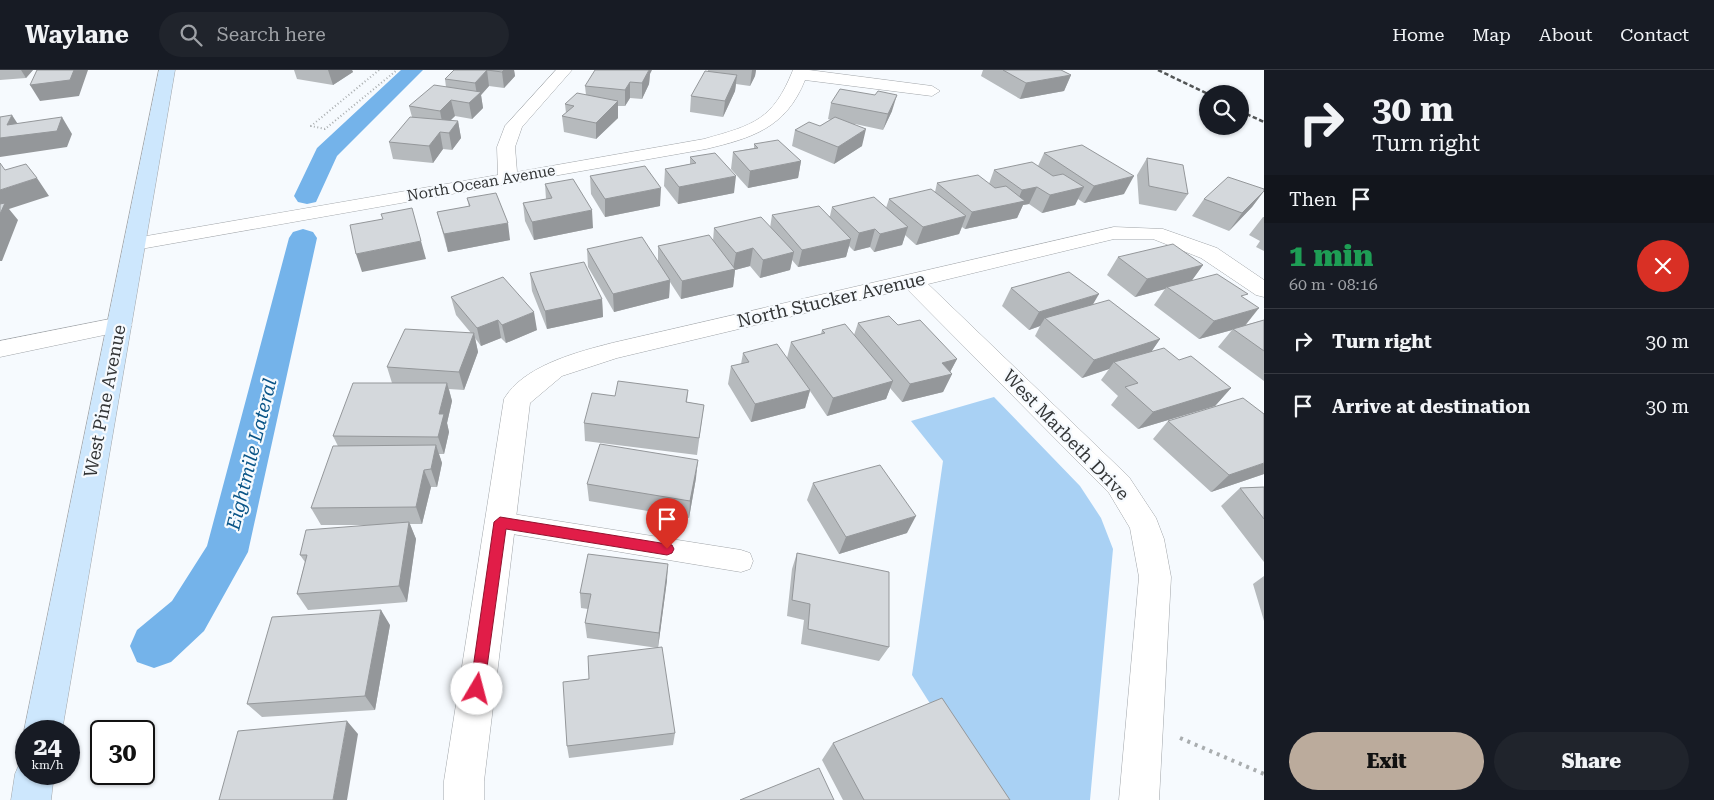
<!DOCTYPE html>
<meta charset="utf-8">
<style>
body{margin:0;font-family:"Roboto Serif",serif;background:#20242c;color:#f1f3f6;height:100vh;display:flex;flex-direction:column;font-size:19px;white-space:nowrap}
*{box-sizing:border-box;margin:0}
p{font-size:16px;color:#9ea1a6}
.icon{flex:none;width:28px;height:28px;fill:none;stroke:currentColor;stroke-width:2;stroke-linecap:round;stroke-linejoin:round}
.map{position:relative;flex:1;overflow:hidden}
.drawer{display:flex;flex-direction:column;background:#171b24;width:450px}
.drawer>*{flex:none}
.top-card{background:#171b24;color:#f1f3f6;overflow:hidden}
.controls{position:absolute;left:1199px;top:15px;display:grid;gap:10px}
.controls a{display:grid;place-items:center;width:50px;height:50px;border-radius:50%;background:#171b24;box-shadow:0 1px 4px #0004;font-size:25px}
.speed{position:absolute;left:15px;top:650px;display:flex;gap:10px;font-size:25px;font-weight:700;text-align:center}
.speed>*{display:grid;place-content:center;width:65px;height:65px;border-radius:50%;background:#171b24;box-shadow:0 1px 4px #0004;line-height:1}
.speed small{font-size:12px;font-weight:400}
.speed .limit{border:2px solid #111;border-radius:8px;background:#fff;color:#111}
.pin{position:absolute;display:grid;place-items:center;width:42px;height:42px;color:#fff;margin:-51px -21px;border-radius:50% 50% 50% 0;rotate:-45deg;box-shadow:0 0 5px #0007}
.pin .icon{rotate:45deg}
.me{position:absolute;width:55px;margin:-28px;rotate:8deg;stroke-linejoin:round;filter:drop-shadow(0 0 4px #0008)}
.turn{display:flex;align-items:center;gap:18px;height:105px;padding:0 25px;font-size:22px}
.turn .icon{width:65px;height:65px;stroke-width:2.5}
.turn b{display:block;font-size:35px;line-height:42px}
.then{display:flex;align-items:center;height:48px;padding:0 25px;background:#0003;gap:10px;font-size:19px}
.round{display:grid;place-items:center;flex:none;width:52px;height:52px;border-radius:26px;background:#20242c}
.summary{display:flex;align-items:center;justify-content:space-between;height:85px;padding:0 25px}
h1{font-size:30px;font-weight:800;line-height:38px;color:#1e9e55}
.primary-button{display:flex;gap:10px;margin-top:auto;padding:10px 25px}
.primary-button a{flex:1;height:58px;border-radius:30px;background:#bbab9c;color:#111;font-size:20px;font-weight:800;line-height:58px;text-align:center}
.primary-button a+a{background:#20242c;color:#f1f3f6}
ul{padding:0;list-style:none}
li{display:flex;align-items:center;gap:15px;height:65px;padding:0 25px;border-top:1px solid #363941}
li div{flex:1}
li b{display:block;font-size:19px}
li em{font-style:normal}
header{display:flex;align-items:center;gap:30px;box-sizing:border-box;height:70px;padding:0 25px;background:#171b24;border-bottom:1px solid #363941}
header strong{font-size:24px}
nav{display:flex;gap:28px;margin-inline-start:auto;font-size:18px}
.search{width:350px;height:45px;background:#20242c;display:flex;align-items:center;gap:12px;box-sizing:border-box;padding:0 18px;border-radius:28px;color:#9ea1a6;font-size:19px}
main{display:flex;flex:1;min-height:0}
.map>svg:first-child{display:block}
.green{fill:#a9d1f4}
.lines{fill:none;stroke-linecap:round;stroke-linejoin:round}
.canal{fill:#74b3ea;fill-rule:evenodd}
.lane-casing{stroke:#a1a5a9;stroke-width:1}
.street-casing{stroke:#a1a5a9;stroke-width:1}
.secondary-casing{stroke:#a1a5a9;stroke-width:1}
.path-far1{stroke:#a9adaf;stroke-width:2;stroke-dasharray:1 2.5;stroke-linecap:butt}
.path{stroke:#a9adaf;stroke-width:4;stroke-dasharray:3 5;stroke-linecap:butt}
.lane{fill:#fff;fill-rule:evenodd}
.street{fill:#fff;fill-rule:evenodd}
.secondary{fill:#cde7fd;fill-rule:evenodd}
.rail{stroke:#525556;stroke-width:2.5;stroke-dasharray:4.5 2.5;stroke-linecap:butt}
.wall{fill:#b6babd}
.shaded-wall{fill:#94979a}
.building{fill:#d4d8dc;stroke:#94979a}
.route{fill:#e11d48;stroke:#92132f}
.labels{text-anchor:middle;stroke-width:4.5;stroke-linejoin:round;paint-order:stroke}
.far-street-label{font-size:15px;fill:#333536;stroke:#f6fafe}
.street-label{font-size:18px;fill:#333536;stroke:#f6fafe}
.water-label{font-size:19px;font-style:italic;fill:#095487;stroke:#f6fafe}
</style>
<header>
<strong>Waylane</strong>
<div class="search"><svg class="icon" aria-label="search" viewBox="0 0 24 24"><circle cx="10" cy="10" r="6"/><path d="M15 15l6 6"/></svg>Search here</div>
<nav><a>Home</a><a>Map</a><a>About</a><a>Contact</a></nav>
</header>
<main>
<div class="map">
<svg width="1264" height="730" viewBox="0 0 1264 730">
<rect width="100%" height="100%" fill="#f6fafe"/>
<path class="green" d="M994,327L1080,416L1101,448L1113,479L1090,730H991L912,605L943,391L911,351Z"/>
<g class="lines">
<path class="canal" d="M401,0H423L337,86L316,132L307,134L298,132L294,126L317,78Z
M303,159L313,162L317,168L248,482L204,561L171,592L154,598L137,592L130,576L137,560L172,531L207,476L289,168L293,162Z"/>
<defs>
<path id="lane" d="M500,442L741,480L750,483L753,491L750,499L741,502L500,462L492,459L488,452L492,445Z"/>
<path id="street" d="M556,0H572L522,57L515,77L517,102L704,69C754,55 773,50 793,0H809L932,16L940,21L932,26L805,10C786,58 752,68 706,79L135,180L128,178L124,174L128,170L135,168L498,105L497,77L505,56Z
M1114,157L1163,159L1217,178L1264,210V227L1256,225L1201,188L1153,169H1114L928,214L1129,407L1156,448L1164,469L1171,507L1159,730H1119L1139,507L1130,458L1109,423L907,219L617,288L562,306L530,333L484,711V730H444V711L504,329C523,296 577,282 612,273Z
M120,247L128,250L132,255L128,260L0,287V271Z"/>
<path id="secondary" d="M159,0H175L62,661H26V666L24,661Z
M26,688V704H54L51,730H11L15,704L21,690Z"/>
</defs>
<use href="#lane" class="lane-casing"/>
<use href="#street" class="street-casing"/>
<use href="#secondary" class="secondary-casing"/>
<path class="path-far1" d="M379,0L311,56L325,59L397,0"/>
<path class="path" d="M1180,668L1264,704"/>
<use href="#lane" class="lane"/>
<use href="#street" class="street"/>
<use href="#secondary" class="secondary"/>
<path class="rail" d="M1158,0L1208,24
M1240,41L1264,52"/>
</g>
<path class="wall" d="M0,0H33L26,8L0,10Z
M294,0H352L353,2L333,15L297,9Z
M454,0H514L515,6L504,18L489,16L481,25L483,38L472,49L455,46L450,51H458L461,68L452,80L443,79L433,93L393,89L389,72L412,47L409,36L446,17L445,9Z
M708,0H756L755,6L750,16L736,14L735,21L723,47L690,42L691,26L708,1Z
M983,0H1061L1071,5L1064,21L1020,29L981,6Z
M650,4L649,14L642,29L630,28L625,36H618V48L596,69L564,62L562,46L566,43L565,34L586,25L585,16Z
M831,33L892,41L883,60L855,54L862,76L834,94L792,76L795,60L820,56L831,50L828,49Z
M754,74L801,91L798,108L748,118L731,99L733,82L754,78Z
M1044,83L1124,124L1084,133L1078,129L1075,135L1042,143L1029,134L1023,135L1017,148L965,159L962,157L959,164L916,175L905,165L902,175L874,182L870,177L854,181L849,176L846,187L798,197L792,190L790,200L760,208L750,196L735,200L733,217L681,229L670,212L669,228L614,242L588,197L587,179L658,191V176L713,171L714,158H770L772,145L830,146L832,137L886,138L889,129L935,122L937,113L989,114L994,100L1038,96Z
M690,87L734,123L678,134L664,116L665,99L690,94Z
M1147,88L1188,124L1176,141L1139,134L1137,105Z
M590,106L660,136L605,147L591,124Z
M545,114L593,158L534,170L525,151L523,133L546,129Z
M1264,121L1252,137L1229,161L1192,146L1204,129Z
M467,128L510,170L448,182L437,142L469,137Z
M1263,147H1264V181L1256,177L1260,171L1249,165Z
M1118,187L1203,195L1192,210L1244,228L1245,255L1264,250V311L1218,277L1232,260L1199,269L1154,235L1165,219L1135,227L1107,205Z
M530,203L602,229L603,247L547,259L532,221Z
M1011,218L1093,235L1160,269L1151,282L1179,290L1231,318L1215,336L1138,359L1111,335L1118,326L1101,310L1109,299L1082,308L1035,266L1040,256L1029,260L1002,236Z
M451,227L537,260L506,273L501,268L481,276L475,268L478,282L464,320L449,319L452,331L447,353L449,362L444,384H439L442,393L437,417H431L422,454H410L416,469L407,532L308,540L297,524L305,492L300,485L373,455H321L311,438L338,376L333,366L392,313L387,297L471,263L456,245Z
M858,253L898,255L957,289L950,302L952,304L943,322L902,332L890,318L886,329L827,346L810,321L805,338L751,352L728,314L731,296L741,294L743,283L787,288L791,272L821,264L822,260L854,265Z
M688,320L687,332L704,335L697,385L585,371L584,353L615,326Z
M1168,351L1264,404L1211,422L1153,369Z
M696,408L689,448L589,431L587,414Z
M813,413L907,463L839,484L807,430Z
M1264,417V492L1221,436L1240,418Z
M797,483L889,577L879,591L801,574L804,550L787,546L792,499Z
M1264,506V551L1253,514Z
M667,510L658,578L675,663L673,675L569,688L567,676L658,578L587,568L585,553L588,539L581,538L580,523Z
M390,555L375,640L262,647L247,634Z
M833,673L1010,730H843L822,690Z"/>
<path class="shaded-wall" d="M21,0H33L26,8Z
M74,0H88L79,26L40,31L30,15Z
M328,0H352L353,2L333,15Z
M487,0L489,16L481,25L483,38L472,49L469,33L477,25L475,13Z
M504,0H514L515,6L504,18L502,2Z
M649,0H652L650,4L649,14L642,29V13Z
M752,0H756L755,6L750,16Z
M737,5L735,21L723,47L725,31Z
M1071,5L1064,21L1020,29L1026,13Z
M630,12V28L625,36V20Z
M897,25L892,41L883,60L888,44Z
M451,30L455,46L443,57L440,41Z
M618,31V48L596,69V53Z
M12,45L23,62L62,47L72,64L67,77L0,87V68Z
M458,51L461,68L452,80L449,63Z
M866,59L862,76L834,94L838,77Z
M440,62L443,79L433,93L429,76Z
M801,91L798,108L748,118L750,101Z
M736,106L734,123L678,134L679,117Z
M1134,106L1124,124L1084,133L1094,116Z
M37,108L49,126L9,139L18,150L2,191H0V120Z
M1037,117L1029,134L1023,135L1017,148L965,159L972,142L1017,132L1022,120Z
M1084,117L1075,135L1042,143L1050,125Z
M661,118L660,136L605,147V129Z
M1264,121L1252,137L1229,161L1242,143Z
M592,140L593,158L534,170L532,152Z
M966,146L959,164L916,175L923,157Z
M508,153L510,170L448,182L444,164Z
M908,157L902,175L874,182L880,164Z
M875,159L870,177L854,181L859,163Z
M851,169L846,187L798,197L802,180Z
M421,171L426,189L362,202L356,184Z
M753,178L750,196L735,200L733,217L681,229L682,211L733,199L736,183Z
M794,182L790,200L760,208L763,190Z
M1203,195L1190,213L1167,217L1165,219L1135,227L1147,209Z
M670,210L669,228L614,242L613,224Z
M1099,224L1088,243L1045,248L1040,256L1029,260L1039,242Z
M602,229L603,247L547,259L545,241Z
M1259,238L1244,257L1233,259L1232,260L1199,269L1214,251Z
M534,242L537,260L506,273L502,255Z
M498,250L501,268L481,276L477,258Z
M474,263L478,282L464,320L459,302Z
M1160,269L1147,288L1114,292L1109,299L1082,308L1094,290Z
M957,289L949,304H952L943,322L902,332L910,314L942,293Z
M893,311L886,329L827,346L833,328Z
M447,313L452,331L447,353L449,362L444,384L438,367L439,344Z
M1231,318L1215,336L1138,359L1153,342Z
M810,320L805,338L751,352L755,334Z
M436,375L442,393L437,417L431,399Z
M698,390L696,408L689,448L690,431Z
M1264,393V404L1211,422L1229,405Z
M424,400L431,417L422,454L416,437Z
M916,446L907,463L839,484L846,467Z
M409,452L416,469L407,532L399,516Z
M668,494L667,510L658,578L659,563Z
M381,540L390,555L375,640L365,626Z
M347,651L358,664L347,730H333Z"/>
<path class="building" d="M37,0H74L70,10L30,15Z
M454,0H504L502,2L487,0L475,13L445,9Z
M595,0H649L642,13L630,12L625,20L585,16Z
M1003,0H1061L1071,5L1026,13Z
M705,1L737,5L725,31L691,26Z
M434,15L481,22L469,33L451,30L440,41L409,36Z
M840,19L875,25L878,21L897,25L888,44L831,33Z
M577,23L618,31L596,53L562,46L574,36L565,34Z
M12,45L7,55L62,47L57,61L0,68V47Z
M410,47L458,51L449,63L440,62L429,76L389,72Z
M835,47L866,59L838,77L795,60L809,52L820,56Z
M778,70L801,91L750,101L733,82L758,78L754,74Z
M1082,75L1134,106L1094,116L1044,83Z
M715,83L736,106L679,117L665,99L696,93L690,87Z
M1147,88L1183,95L1188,124L1149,116Z
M1032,92L1053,106L1063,104L1084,117L1050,125L1037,117L1022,120L994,100Z
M0,93L5,100L26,94L37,108L0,120Z
M645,96L661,118L605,129L590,106Z
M978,105L995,118L1006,116L1025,131L972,142L937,113Z
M1228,107L1264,119V121L1242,143L1204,129Z
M573,109L592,140L532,152L523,133L552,128L545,114Z
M931,119L966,146L923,157L889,129Z
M496,123L508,153L444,164L437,142L470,136L467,128Z
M874,127L908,157L880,164L875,159L859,163L832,137Z
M5,133L0,144V134Z
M819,136L851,169L802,180L772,145Z
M412,138L421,171L356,184L350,155L383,149L381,144Z
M761,147L794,182L763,190L753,178L736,183L714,158Z
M709,165L735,199L682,211L658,176Z
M642,167L670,210L613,224L587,179Z
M1173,174L1203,195L1147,209L1118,187Z
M584,192L602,229L545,241L530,203Z
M1069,202L1099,224L1039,242L1011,218Z
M1217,204L1248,224L1241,226L1259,238L1214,251L1167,217Z
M503,207L534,242L502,255L498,250L477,258L451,227Z
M1109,230L1160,269L1094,290L1045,248Z
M889,246L898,255L920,250L957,289L942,293L952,304L910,314L858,253Z
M1264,250V281L1233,259Z
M845,254L893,311L833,328L791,272L825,263L822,260Z
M405,259L474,263L459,302L387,297Z
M777,274L810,320L755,334L731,296L749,292L743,283Z
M1164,278L1179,290L1191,286L1231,318L1153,342L1125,317L1138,313L1114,292Z
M618,311L688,320L686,332L704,335L699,368L584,353L592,323L615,326Z
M353,313H447L439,344H444L438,367L333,366Z
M1243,328L1264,344V393L1229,405L1168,351Z
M600,374L698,390L690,431L587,414Z
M436,375L431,399L424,400L416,437L311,438L333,376Z
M880,395L916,446L846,467L813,413Z
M1264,417V449L1240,418Z
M409,452L399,516L297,524L307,485H300L306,460Z
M797,483L889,502V577L808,559L810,534L792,530Z
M588,484L668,494L659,563L585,553L591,524L580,523Z
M381,540L365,626L247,634L272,547Z
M662,577L675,663L567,676L563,612L589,609L588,586Z
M942,628L1010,730H864L833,673Z
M347,651L333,730H219L238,661Z
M819,698L834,730H740Z"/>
<path class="route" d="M500,447L667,474L672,475L674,479L672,483L667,485L506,459L484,619L482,624L477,626L472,624L470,619L494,452Z"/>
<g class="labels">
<g class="far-street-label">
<text transform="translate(481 113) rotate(-10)" y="5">North Ocean Avenue</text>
</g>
<g class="street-label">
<text transform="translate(831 230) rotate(-13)" y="6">North Stucker Avenue</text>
<text transform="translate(105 331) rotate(-79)" y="6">West Pine Avenue</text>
<text transform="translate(1066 365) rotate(46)" y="6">West Marbeth Drive</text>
</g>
<g class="water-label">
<text transform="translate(251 384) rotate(-76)" y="7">Eightmile Lateral</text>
</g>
</g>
</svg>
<div class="controls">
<a><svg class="icon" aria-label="search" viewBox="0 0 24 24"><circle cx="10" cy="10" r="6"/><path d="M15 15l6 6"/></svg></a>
</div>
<div class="speed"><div>24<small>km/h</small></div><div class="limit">30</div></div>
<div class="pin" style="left:667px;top:479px;background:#d93025"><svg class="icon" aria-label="arrive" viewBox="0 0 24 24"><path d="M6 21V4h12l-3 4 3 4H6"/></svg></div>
<svg class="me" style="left:477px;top:619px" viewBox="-20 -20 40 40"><circle r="19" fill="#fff"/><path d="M0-13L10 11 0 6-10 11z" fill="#e11d48"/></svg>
</div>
<section class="drawer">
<div class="top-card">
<div class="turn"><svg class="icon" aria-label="right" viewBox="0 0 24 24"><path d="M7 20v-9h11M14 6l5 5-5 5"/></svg><div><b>30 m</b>Turn right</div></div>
<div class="then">Then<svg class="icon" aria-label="arrive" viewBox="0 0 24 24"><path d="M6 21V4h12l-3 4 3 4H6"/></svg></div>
</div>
<div class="summary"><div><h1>1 min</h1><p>60 m · 08:16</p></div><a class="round" style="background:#d93025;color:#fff"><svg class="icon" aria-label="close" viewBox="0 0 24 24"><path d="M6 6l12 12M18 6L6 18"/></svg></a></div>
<ul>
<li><svg class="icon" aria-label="right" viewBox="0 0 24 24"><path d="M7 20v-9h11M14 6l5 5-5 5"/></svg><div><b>Turn right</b></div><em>30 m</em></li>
<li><svg class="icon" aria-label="arrive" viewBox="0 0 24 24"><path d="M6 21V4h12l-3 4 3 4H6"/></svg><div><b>Arrive at destination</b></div><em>30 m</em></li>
</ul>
<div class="primary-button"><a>Exit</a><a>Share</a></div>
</section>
</main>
